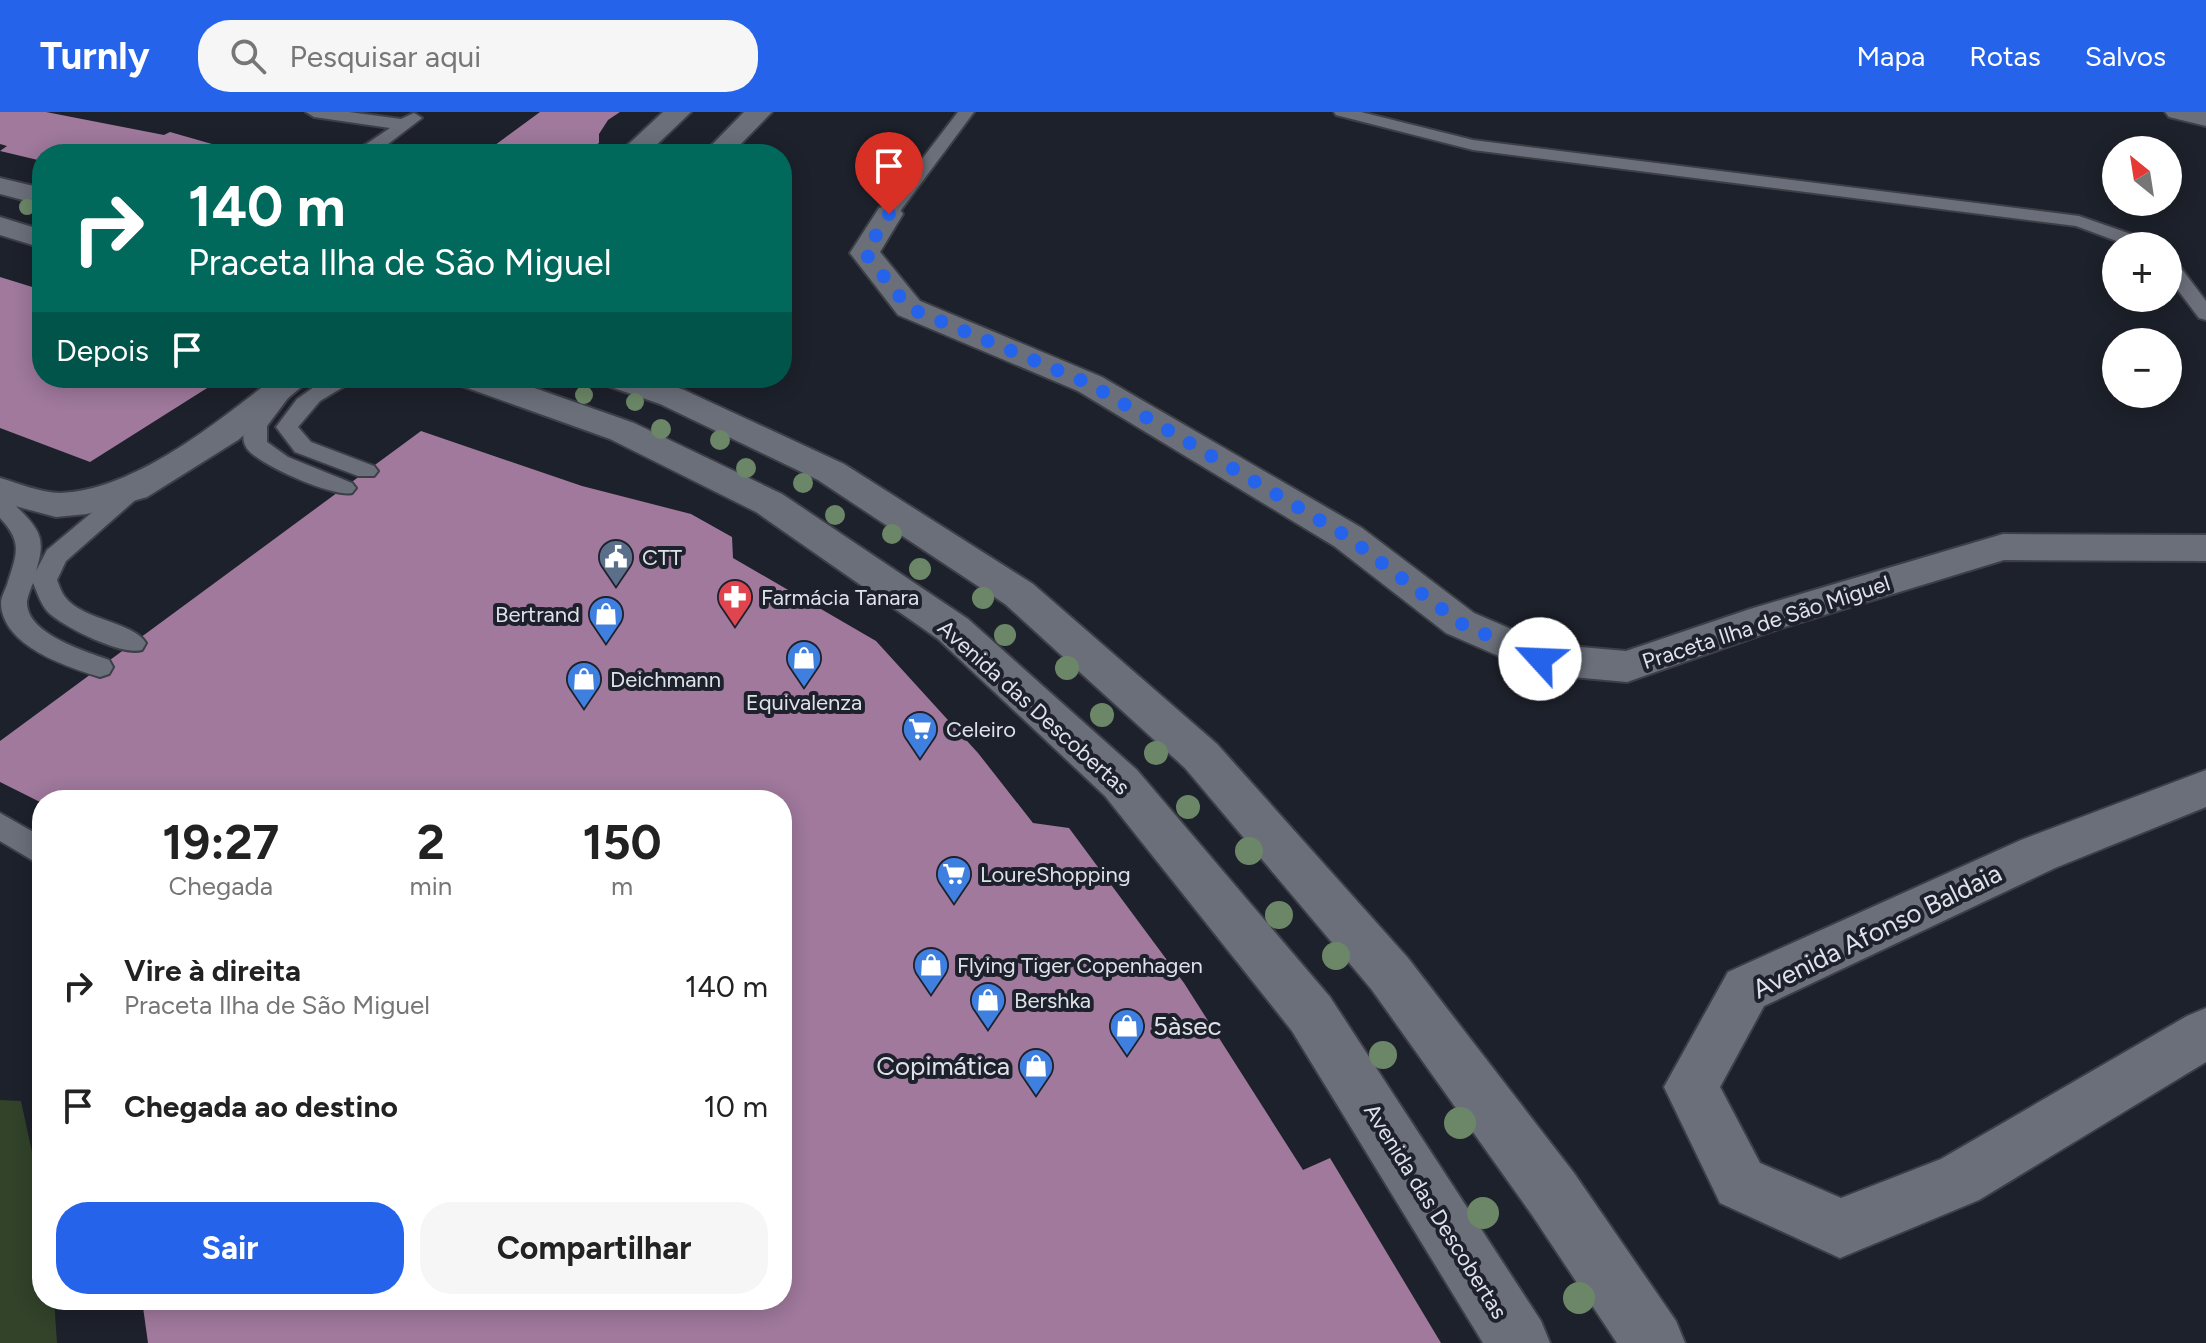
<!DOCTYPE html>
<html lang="pt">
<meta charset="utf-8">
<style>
body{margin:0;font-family:Figtree,sans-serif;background:#f6f6f6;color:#222;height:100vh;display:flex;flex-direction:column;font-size:30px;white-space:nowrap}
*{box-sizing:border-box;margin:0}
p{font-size:26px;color:#767676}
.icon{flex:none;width:44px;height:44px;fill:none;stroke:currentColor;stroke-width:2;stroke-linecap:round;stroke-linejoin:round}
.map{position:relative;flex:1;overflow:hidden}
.sheet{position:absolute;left:32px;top:678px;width:760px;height:520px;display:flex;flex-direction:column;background:#fff;border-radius:32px;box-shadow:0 4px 20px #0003}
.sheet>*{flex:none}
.top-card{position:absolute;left:32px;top:32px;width:760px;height:244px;border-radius:32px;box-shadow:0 4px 20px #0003;background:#00695c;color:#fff;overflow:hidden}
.needle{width:52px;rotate:330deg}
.tools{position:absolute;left:2102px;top:24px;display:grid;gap:16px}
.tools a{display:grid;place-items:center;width:80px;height:80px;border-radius:50%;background:#fff;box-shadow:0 4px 20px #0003;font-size:40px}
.pin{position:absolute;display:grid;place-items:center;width:68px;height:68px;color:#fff;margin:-82px -34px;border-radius:50% 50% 50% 0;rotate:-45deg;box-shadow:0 0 8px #0007}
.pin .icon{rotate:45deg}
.me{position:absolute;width:88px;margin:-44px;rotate:295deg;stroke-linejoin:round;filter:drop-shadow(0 0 6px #0008)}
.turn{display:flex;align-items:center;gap:28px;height:168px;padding:0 24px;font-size:36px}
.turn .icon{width:104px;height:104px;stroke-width:2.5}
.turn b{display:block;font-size:56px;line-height:68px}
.then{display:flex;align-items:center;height:76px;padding:0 24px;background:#0003;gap:16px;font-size:30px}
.eta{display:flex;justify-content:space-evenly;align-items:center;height:136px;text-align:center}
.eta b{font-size:48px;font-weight:700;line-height:56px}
.action{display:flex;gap:16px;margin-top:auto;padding:16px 24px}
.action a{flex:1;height:92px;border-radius:32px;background:#2563eb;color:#fff;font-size:32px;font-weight:700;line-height:92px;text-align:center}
.action a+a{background:#f6f6f6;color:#222}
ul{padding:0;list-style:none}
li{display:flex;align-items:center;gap:24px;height:120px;padding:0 24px}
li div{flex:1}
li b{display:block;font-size:30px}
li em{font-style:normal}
header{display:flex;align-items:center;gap:48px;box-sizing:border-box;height:112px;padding:0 40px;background:#2563eb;color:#fff}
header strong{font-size:38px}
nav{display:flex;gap:44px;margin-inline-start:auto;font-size:28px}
.search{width:560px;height:72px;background:#f6f6f6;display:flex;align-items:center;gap:20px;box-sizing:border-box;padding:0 28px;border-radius:32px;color:#767676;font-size:30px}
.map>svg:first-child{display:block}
.green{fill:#32432a}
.building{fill:#a0799d}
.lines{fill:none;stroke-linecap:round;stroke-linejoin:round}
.service-casing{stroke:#3c3f46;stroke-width:4}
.minor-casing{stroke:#3c3f46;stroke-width:4}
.tertiary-casing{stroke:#3c3f46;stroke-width:4}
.secondary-casing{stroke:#3c3f46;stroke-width:4}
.service{fill:#6a6f7a;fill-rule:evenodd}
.minor{fill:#6a6f7a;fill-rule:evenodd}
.tertiary{fill:#6a6f7a;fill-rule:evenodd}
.secondary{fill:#6a6f7a;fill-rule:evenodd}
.tree{fill:#6c8768}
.route{stroke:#2563eb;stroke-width:14;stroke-dasharray:0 25.2}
.labels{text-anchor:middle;stroke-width:8;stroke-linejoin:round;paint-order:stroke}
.poi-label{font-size:22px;fill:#dfe2e9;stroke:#1d212b;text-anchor:start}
.street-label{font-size:22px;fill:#dfe2e9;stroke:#1d212b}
.near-street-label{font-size:26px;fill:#dfe2e9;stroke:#1d212b}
.near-poi-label{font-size:26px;fill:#dfe2e9;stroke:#1d212b;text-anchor:start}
</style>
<header>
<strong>Turnly</strong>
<div class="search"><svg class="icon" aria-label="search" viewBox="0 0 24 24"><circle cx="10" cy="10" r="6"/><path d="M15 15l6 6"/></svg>Pesquisar aqui</div>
<nav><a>Mapa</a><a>Rotas</a><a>Salvos</a></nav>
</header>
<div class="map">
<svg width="2206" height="1231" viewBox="0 0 2206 1231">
<rect width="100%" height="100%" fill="#1d212b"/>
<path class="green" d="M0,988L21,989L42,1087V1188H54L57,1231H0Z"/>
<path class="building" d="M0,0H46L164,23L170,20L212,32L207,34L232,42H42V49L0,39L7,34L0,32Z
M540,0H620L608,8L599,22V31L581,42H483Z
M0,165L42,178V266H223L90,350L0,316Z
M421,319L582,374L691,402L732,425L733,446L876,529L978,641L1033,711L1069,716L1184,871L1303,1058L1330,1046L1441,1231H148L142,1188H782V688H42V691L0,670V629Z"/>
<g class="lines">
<defs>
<path id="service" d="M306,0H349L401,7L414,1L422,6L375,42H357L359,37L390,16L314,5Z
M958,0H974L895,106H883L880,102L883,98Z
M1334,0H1361L1473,28L2079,104L2154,130L2156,134H2130L2076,114L1473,38L1336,3Z
M2168,146L2175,148L2206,189V208L2199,206L2168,165Z
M327,266H358L320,289L298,315L311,330L374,354L378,359L374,364H358L295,340L276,315L297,287Z
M280,276L291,282L267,314V330L288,345L352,371L356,376L352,381C335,386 255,352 246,335C238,321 250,307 258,296C265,287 269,278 280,276Z
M134,369L142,372L146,377L142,382L66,449L57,468C59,473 61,480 65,485C82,508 134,510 146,531L142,538C122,544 63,515 48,500C41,493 37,480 33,471C31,476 28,483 27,489C25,522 85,539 109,548L113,555L109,562L100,565C67,555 2,534 1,491C1,486 5,478 7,473C16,443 24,431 0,406V384C10,387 14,392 21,399C42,420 45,430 36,459L47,438L126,372Z
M0,701L42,725V754L0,729Z"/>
<path id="minor" d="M663,0H691L647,42H618Z
M744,0H772L731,42H703Z
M889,93L899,96L903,102L880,140L920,189L1102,265L1362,416L1474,501L1546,532L1626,539L1750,497L2003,422L2206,423V449L2004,448L1778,517L1627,570L1540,562L1446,521L1334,434L1078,279L898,203L850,141L879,96Z
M274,266H312L238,328L147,385L87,402L56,405L0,390V366C18,371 41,381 60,381C135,378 216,311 274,266Z
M2206,658V695L2055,756L1764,894L1720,975L1760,1051L1841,1086L1941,1047L2187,904L2206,896V950L1979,1088L1840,1146L1720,1091L1664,975L1728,860L2021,728Z"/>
<path id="tertiary" d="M2165,0H2206V14L2169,5Z"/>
<path id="secondary" d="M0,66L42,76V93L0,82Z
M0,105L42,118V136L0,123Z
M454,266H506L634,311L782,382L968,507L1137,658L1330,885L1541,1209L1550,1231H1483L1292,919L1105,684L938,527L756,400L610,327L459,273Z
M600,266H650L684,278L844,352L1033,472L1217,632L1408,846L1574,1061L1676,1209L1685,1231H1617L1532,1103L1372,878L1185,656L1005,492L818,368L660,292L605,273Z"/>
</defs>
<use href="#service" class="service-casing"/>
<use href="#minor" class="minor-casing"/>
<use href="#tertiary" class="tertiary-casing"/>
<use href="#secondary" class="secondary-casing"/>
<use href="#service" class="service"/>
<use href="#minor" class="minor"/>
<use href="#tertiary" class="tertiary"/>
<use href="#secondary" class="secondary"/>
</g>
<g class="tree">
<circle cx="27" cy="95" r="8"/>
<circle cx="584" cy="283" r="9"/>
<circle cx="635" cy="290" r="9"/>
<circle cx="661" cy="317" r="10"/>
<circle cx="720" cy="328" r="10"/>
<circle cx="746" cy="356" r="10"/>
<circle cx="803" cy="371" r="10"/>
<circle cx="835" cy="403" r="10"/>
<circle cx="892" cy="422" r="10"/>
<circle cx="920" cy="457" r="11"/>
<circle cx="983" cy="486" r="11"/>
<circle cx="1005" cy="523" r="11"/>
<circle cx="1067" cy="556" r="12"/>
<circle cx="1102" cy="603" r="12"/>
<circle cx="1156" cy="641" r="12"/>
<circle cx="1188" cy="695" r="12"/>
<circle cx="1249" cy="739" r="14"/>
<circle cx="1279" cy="803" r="14"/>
<circle cx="1336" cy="844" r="14"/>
<circle cx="1383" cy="943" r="14"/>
<circle cx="1460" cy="1011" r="16"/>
<circle cx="1483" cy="1101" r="16"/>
<circle cx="1579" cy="1186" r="16"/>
</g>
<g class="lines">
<path class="route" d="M889,102L865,141L909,196L1090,272L1348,425L1460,511L1540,547"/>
</g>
<defs>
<symbol id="civic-pin" viewBox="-11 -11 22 30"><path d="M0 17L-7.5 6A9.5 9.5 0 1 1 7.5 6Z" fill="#5c6f8a" stroke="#1d212b"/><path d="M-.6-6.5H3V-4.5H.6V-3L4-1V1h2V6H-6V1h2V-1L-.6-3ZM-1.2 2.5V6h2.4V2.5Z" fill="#fff"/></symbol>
<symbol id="pharmacy-pin" viewBox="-11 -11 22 30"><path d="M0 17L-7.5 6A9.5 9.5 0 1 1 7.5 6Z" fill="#e0444e" stroke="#1d212b"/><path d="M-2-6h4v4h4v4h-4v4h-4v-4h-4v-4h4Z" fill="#fff"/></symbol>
<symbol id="shop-pin" viewBox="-11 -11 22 30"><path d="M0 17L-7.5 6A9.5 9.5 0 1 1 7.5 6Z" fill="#3f7fe0" stroke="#1d212b"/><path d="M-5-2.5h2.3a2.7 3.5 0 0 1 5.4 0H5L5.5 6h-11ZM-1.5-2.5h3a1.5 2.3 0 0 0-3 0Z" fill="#fff"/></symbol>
<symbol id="supermarket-pin" viewBox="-11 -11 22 30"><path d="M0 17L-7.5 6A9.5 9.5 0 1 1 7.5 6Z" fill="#3f7fe0" stroke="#1d212b"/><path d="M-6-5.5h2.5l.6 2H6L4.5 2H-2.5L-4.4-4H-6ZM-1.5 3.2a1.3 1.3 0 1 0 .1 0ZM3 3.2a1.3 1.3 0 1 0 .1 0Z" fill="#fff"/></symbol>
</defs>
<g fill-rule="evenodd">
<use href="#civic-pin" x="596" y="425" width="40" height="54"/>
<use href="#pharmacy-pin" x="715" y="465" width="40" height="54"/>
<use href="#shop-pin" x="586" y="482" width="40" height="54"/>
<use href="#shop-pin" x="784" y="526" width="40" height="54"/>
<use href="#shop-pin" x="564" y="547" width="40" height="54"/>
<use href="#supermarket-pin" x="900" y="597" width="40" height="54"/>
<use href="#supermarket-pin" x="934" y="742" width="40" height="54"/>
<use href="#shop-pin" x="911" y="833" width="40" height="54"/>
<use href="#shop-pin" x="968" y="868" width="40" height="54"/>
<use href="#shop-pin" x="1107" y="894" width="40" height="54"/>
<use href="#shop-pin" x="1016" y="934" width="40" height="54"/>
</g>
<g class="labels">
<g class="poi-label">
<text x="642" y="453">CTT</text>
<text x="761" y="493">Farmácia Tanara</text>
<text x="580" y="510" text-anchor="end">Bertrand</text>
<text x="610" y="575">Deichmann</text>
<text x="804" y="598" text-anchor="middle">Equivalenza</text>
<text x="946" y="625">Celeiro</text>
<text x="980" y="770">LoureShopping</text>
<text x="957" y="861">Flying Tiger Copenhagen</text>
<text x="1014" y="896">Bershka</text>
</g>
<g class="street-label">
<text transform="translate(1766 510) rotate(-18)" y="8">Praceta Ilha de São Miguel</text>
<text transform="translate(1034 595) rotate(42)" y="8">Avenida das Descobertas</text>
<text transform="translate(1436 1099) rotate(58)" y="8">Avenida das Descobertas</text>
</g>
<g class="near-street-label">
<text transform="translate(1877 819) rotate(-26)" y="9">Avenida Afonso Baldaia</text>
</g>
<g class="near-poi-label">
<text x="1153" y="923">5àsec</text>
<text x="1010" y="963" text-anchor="end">Copimática</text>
</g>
</g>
</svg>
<div class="tools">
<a><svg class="needle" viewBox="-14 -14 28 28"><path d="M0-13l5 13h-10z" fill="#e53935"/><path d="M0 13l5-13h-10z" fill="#767676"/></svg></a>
<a>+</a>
<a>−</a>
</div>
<div class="pin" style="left:889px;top:102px;background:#d93025"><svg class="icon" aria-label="arrive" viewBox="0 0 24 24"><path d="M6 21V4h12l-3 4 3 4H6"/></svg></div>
<svg class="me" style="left:1540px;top:547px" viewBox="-20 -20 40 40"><circle r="19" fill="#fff"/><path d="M0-13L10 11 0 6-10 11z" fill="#2563eb"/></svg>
<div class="top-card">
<div class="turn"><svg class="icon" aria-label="right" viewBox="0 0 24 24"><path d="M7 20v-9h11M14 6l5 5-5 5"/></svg><div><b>140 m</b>Praceta Ilha de São Miguel</div></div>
<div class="then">Depois<svg class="icon" aria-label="arrive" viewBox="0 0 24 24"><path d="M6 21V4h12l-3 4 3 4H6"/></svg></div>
</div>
<section class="sheet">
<div class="eta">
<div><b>19:27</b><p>Chegada</p></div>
<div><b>2</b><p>min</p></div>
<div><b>150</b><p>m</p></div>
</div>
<ul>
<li><svg class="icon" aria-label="right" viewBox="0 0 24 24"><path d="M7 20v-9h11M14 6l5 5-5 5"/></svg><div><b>Vire à direita</b><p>Praceta Ilha de São Miguel</p></div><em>140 m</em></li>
<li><svg class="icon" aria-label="arrive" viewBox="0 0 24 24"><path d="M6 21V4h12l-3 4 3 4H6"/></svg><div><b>Chegada ao destino</b></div><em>10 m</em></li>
</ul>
<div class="action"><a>Sair</a><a>Compartilhar</a></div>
</section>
</div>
